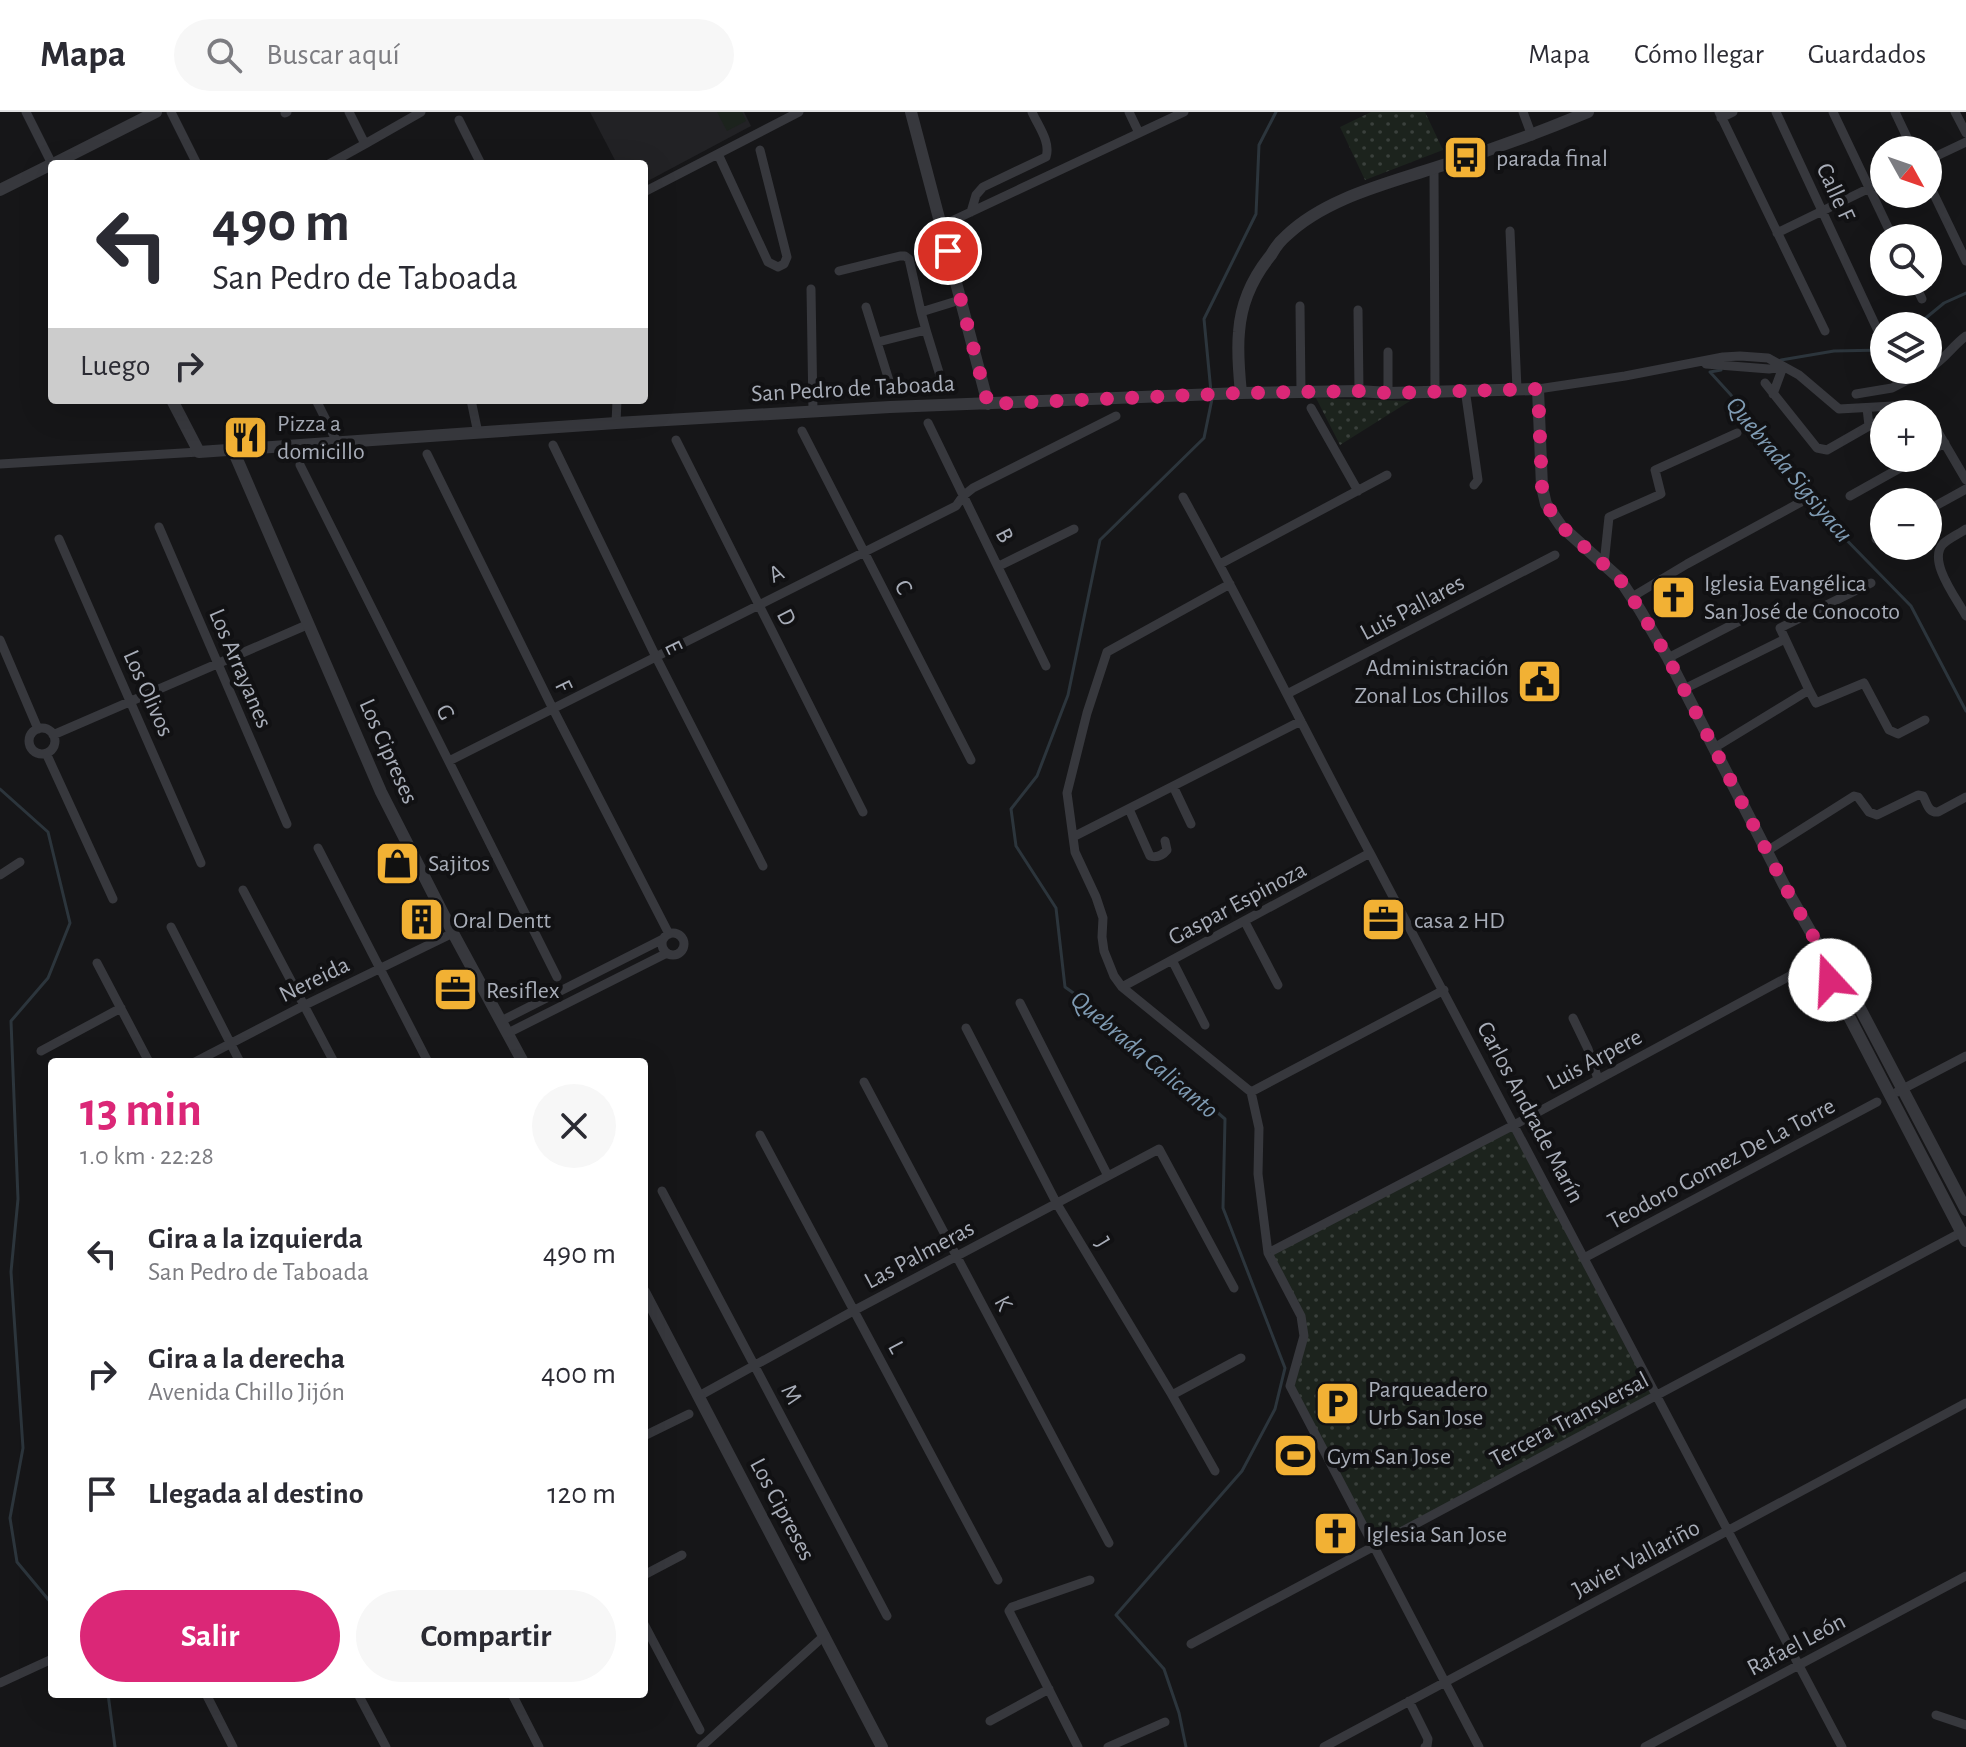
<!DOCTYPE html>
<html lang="es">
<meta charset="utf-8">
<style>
body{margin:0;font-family:"Alegreya Sans",sans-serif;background:#f7f7f7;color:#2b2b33;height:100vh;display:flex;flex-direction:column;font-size:30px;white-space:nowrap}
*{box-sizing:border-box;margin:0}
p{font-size:26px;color:#7c7c81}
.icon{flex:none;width:44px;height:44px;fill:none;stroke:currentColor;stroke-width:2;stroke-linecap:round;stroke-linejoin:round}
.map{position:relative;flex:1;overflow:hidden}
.side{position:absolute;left:48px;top:946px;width:600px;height:640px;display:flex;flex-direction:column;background:#fff;border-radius:8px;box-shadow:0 8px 32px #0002}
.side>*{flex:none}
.top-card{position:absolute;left:48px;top:48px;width:600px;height:244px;border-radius:8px;box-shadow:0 8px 32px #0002;background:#fff;color:#2b2b33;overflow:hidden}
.needle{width:52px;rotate:130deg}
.tools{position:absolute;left:1870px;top:24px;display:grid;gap:16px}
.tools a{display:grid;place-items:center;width:72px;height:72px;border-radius:50%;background:#fff;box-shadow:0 8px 32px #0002;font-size:40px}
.pin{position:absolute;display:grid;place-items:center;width:68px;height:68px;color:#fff;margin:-34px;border:4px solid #fff;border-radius:50%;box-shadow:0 2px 8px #0007}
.me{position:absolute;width:88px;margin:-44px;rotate:340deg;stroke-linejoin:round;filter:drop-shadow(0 0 6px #0008)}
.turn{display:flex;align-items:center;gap:28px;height:168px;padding:0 32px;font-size:36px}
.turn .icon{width:104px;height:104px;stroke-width:2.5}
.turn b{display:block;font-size:56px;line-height:68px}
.then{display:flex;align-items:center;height:76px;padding:0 32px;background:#0003;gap:16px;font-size:30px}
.round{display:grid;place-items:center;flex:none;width:84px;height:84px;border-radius:42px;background:#f7f7f7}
.summary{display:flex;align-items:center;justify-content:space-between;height:136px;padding:0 32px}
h1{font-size:48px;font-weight:600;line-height:60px;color:#db2777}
.cta{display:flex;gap:16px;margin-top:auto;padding:16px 32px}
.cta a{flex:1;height:92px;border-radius:48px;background:#db2777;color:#fff;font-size:32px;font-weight:600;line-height:92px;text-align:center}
.cta a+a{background:#f7f7f7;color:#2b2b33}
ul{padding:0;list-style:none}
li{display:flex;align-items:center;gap:24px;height:120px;padding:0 32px}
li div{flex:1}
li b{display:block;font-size:30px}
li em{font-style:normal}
header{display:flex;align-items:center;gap:48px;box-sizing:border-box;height:112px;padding:0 40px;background:#fff;border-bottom:2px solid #e1e1e2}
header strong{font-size:38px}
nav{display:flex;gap:44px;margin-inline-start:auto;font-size:28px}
.search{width:560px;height:72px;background:#f7f7f7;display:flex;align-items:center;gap:20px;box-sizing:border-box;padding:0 28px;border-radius:44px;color:#7c7c81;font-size:30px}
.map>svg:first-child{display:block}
.built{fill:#222225}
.park{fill:url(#park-dots)}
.pitch{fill:#1c231d}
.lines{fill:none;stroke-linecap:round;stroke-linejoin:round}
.stream{stroke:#2c353c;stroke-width:3}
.minor{stroke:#37383d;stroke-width:9}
.tertiary{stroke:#37383d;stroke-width:12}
.route{stroke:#db2777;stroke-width:14;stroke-dasharray:0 25.2}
.labels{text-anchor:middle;stroke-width:8;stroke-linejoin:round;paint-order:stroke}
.poi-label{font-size:24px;fill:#a8adb8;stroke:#111113;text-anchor:start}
.street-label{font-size:24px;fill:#a8adb8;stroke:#111113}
.water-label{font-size:26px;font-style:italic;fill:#7f9bb3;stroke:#111113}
</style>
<header>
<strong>Mapa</strong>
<div class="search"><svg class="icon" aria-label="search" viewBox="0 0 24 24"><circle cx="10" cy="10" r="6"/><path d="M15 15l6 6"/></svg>Buscar aquí</div>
<nav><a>Mapa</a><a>Cómo llegar</a><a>Guardados</a></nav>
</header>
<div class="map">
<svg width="1966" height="1635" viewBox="0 0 1966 1635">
<defs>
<pattern id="park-dots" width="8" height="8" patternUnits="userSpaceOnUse" patternTransform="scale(2)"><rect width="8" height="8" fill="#1c231d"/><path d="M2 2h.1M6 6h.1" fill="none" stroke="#3a403c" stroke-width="1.8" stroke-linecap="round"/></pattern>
</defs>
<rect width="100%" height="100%" fill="#161618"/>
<path class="built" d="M590,0H744L751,14L644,71V52H617Z"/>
<path class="park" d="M1371,0H1425L1443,38L1365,68L1340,15Z
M1316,286L1410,289L1340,333Z
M1514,1013L1656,1283L1373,1434L1290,1274L1298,1249L1301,1204L1268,1141Z"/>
<path class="pitch" d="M717,0H742L746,9L727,19Z"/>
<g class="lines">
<path class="stream" d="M1916,214L1944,191L1966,181
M1781,248L1834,239L1884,238
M1721,258L1710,260L1731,283L1774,344L1827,408L1911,494L1966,599
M1211,280L1204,207L1256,102L1259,33L1276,0
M0,677L48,720L70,811L48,866L11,909L18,1087L11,1160L23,1336L10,1406L17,1450L52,1492
M108,1582L115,1635
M1186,1635L1179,1601L1164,1557L1116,1503L1242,1359L1275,1297L1285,1256L1223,1096L1225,1007L1107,905L1065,875L1056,796L1016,734L1011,697L1037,664L1068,583L1100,428L1204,326L1212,287"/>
<path class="minor" d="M26,0L52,52
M171,0L197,52
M349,0L365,32L421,0
M1129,0L1139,21
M1523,0L1532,24
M1719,0L1825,219
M1776,0L1879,221
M1833,0L1893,126
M1895,0L1913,38
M1955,0L1966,21
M285,1L287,0
M1721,6L1733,0
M459,8L481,52
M718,42L768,150L778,155L784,152L787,145L760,38
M1928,48L1966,30
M329,52L365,32
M1434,57L1435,279
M1928,70L1966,149
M644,80L799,0
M971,100L976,83L983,75L1046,45C1051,30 1038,14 1032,0
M941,114L1184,0
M1510,119L1517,277
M1777,121L1884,69
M839,159L900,144H905L909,147L921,200
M1914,170L1922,187
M811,177L813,299
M1300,194L1301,280
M866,195L892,278L934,274L942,270L926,218
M1358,198L1359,279
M878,230L926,218L921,200L960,188
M1706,252L1769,257L1783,255
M1928,257C1945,248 1951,235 1966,224
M1765,271L1817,336L1827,338L1869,314
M1465,277L1478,368L1474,373
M1538,277L1625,264L1723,245L1740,244L1768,246L1799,263L1839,297L1911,293L1920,296L1928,302
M1388,281V240
M1773,282L1783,255
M1856,282L1892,276L1927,258
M316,288L337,330
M471,288L478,321
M1311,296L1358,379
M1867,296L1869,314L1877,310
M1928,303L1966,368
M616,311L617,288
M928,311L1046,554
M802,319L971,648
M676,328L863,700
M553,333L656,545L763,754
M1928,340L1945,331
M427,342L553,597L669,822
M0,352L199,340
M300,353L557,865
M1850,384L1918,346
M1183,385C1248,503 1307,624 1371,743C1529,1040 1684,1338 1842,1635
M1928,398L1966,377
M159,415L287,712
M1966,417C1959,422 1949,426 1943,432C1927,449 1957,487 1966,504
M59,427L201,751
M1876,427L1884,423
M1220,452L1387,363
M1604,452L1609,405L1661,382L1655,358L1737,321
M999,454L1074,417
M1230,472L1107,540L1087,601L1067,681L1075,740L1096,785L1103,806L1102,825L1104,839L1114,864L1122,875L1251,980L1259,1016L1258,1062L1268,1141L1301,1204L1304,1224L1290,1274L1479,1635
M1632,485L1687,452L1801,390
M0,528L38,617
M1668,546L1753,502
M1684,577L1785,527
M1809,578L1816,591L1864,571L1889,618L1898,622L1925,608
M1287,582L1555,443
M29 629a13 13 0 1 1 26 0a13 13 0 1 1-26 0Z
M53,623L309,512
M1714,636L1809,578L1780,516L1871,471
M46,641L113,787
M449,649L956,394L963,384L973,376L1116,304
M1173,674L1191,712
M1129,697L1150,744C1157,746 1162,744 1167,738L1165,729
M1073,725L1301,609
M318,736L428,950
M1767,739L1854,684L1858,685L1869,700L1877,703L1918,683L1923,684C1927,691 1928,701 1938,700L1966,685
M0,763L20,750
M243,778L334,950
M1245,810L1278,873
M171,815L240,950
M662 832a11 11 0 1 1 22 0a11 11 0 1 1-22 0Z
M1172,848L1205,913
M97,851L149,950
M1122,875L1370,741
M1020,891L1108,1064
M1573,906L1588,937L1598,967
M501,909L663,827
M966,916L1057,1092L1172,1283L1215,1359
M508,921L667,841
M41,939L121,896
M195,950L303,894L453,821
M864,970L1109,1431
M1251,980L1444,878
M1897,980L1966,944
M760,1023L998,1468
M662,1079L887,1504
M1268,1141L1514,1013L1810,853
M1584,1146L1877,990
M1172,1283L1241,1246
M699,1284L855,1198L1159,1037L1234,1176
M644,1324L689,1302
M644,1463L682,1443
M644,1512L700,1618
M1191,1532L1964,1119
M0,1571L52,1547
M206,1582L233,1635
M358,1582L386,1635
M512,1582L539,1635
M1409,1589L1428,1627L1427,1634L1425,1635
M1936,1603L1966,1613
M990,1609L1049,1577
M701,1635L825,1523
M1078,1635L1009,1499L1012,1495L1090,1468
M1108,1635L1165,1610
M1324,1635L1966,1291
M1645,1635L1966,1464"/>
<path class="tertiary" d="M911,0L988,292
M53,52L156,0
M0,78L52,52
M1241,281C1239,261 1237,240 1239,220C1241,191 1253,165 1271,143C1275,136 1280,129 1286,124C1324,87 1385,72 1434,56C1486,40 1538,21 1588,0
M172,288L199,340L616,311L890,295L1241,281L1359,279L1388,281L1538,277L1542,375L1546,392L1561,414L1619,466L1640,498L1668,546L1784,773L1825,845L1830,868L1966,1129
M233,338L381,680L453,821L523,950
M1825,845L1842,862L1966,1098
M644,1180L882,1635"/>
</g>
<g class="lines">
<path class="route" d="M948,139L988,292L1241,281L1359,279L1388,281L1538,277L1542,375L1546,392L1561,414L1619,466L1640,498L1668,546L1784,773L1825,845L1830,868"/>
</g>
<defs>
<symbol id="bus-square" viewBox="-11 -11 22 22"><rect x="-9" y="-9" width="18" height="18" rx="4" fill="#f2b134" stroke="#111113"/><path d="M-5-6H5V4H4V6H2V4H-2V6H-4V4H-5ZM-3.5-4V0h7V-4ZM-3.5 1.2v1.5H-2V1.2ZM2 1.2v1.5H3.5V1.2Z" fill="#111"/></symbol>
<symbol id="restaurant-square" viewBox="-11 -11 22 22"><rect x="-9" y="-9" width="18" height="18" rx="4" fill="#f2b134" stroke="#111113"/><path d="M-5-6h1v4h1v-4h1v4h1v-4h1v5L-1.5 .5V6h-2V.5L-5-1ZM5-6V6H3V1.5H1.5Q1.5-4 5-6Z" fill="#111"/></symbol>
<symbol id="church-square" viewBox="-11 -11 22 22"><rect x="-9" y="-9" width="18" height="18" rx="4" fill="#f2b134" stroke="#111113"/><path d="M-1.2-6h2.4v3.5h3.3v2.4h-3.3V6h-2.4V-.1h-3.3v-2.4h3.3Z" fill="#111"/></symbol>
<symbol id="civic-square" viewBox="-11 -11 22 22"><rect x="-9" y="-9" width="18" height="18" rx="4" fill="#f2b134" stroke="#111113"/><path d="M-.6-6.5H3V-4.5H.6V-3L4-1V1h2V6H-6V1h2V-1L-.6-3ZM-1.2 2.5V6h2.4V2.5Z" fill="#111"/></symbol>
<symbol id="shop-square" viewBox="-11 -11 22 22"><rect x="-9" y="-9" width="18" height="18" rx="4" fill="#f2b134" stroke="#111113"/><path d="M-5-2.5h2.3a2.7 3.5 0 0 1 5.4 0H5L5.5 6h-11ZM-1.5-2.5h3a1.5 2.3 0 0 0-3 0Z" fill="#111"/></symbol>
<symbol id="building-square" viewBox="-11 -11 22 22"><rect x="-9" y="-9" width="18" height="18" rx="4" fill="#f2b134" stroke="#111113"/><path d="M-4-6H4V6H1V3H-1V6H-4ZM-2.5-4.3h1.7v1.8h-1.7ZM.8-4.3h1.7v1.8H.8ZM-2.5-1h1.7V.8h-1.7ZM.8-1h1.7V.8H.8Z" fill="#111"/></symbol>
<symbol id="office-square" viewBox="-11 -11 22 22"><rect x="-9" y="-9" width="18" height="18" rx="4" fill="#f2b134" stroke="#111113"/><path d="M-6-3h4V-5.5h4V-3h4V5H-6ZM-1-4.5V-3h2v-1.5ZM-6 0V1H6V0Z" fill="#111"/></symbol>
<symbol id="parking-square" viewBox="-11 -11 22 22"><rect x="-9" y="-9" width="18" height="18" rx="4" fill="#f2b134" stroke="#111113"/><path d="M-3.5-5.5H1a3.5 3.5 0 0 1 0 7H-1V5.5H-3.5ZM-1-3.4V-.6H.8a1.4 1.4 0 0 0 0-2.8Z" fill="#111"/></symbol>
<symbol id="stadium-square" viewBox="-11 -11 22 22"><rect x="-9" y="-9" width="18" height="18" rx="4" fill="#f2b134" stroke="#111113"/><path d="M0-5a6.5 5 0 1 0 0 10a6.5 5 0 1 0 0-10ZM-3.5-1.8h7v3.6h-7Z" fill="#111"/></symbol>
</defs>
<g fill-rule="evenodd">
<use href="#bus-square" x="1440" y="20" width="51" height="51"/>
<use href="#restaurant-square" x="220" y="300" width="51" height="51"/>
<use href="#church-square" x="1648" y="460" width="51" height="51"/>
<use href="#civic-square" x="1514" y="544" width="51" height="51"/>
<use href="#shop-square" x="372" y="726" width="51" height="51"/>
<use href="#building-square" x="396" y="782" width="51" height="51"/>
<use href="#office-square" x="1358" y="782" width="51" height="51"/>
<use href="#office-square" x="430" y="852" width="51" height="51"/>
<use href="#parking-square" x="1312" y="1266" width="51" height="51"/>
<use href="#stadium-square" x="1270" y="1318" width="51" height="51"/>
<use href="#church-square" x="1310" y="1396" width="51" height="51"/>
</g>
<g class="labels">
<g class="poi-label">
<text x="1496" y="54">parada final</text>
<text x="277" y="319">Pizza a<tspan x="277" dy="28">domicillo</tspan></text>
<text x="1704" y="479">Iglesia Evangélica<tspan x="1704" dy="28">San José de Conocoto</tspan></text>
<text x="1509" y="563" text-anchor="end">Administración<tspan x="1509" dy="28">Zonal Los Chillos</tspan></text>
<text x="428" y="759">Sajitos</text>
<text x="453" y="816">Oral Dentt</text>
<text x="1414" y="816">casa 2 HD</text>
<text x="486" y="886">Resiflex</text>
<text x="1368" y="1285">Parqueadero<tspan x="1368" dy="28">Urb San Jose</tspan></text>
<text x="1327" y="1352">Gym San Jose</text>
<text x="1366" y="1430">Iglesia San Jose</text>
</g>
<g class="street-label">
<text transform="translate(1836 80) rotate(65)" y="8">Calle F</text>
<text transform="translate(853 276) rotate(-3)" y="8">San Pedro de Taboada</text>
<text transform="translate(1005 423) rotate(63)" y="8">B</text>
<text transform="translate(776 461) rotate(-26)" y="8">A</text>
<text transform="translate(904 475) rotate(63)" y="8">C</text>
<text transform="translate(1412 495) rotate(-28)" y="8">Luis Pallares</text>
<text transform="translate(787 505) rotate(63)" y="8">D</text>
<text transform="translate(674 535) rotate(64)" y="8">E</text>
<text transform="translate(241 556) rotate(67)" y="8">Los Arrayanes</text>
<text transform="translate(564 574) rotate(64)" y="8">F</text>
<text transform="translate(149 581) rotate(66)" y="8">Los Olivos</text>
<text transform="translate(446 600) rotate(63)" y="8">G</text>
<text transform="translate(389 639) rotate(66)" y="8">Los Cipreses</text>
<text transform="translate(1237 791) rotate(-28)" y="8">Gaspar Espinoza</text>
<text transform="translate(314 867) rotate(-26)" y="8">Nereida</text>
<text transform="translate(1594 947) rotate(-28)" y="8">Luis Arpere</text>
<text transform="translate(1531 1000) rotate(62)" y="8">Carlos Andrade Marín</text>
<text transform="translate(1721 1051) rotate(-28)" y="8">Teodoro Gomez De La Torre</text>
<text transform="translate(1103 1130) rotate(59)" y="8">J</text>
<text transform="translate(919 1142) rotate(-28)" y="8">Las Palmeras</text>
<text transform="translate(1004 1191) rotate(62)" y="8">K</text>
<text transform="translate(897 1235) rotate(62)" y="8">L</text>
<text transform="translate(792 1282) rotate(62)" y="8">M</text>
<text transform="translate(1569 1307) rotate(-28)" y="8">Tercera Transversal</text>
<text transform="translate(783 1397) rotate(62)" y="8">Los Cipreses</text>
<text transform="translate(1636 1446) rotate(-28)" y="8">Javier Vallariño</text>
<text transform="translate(1796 1532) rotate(-28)" y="8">Rafael León</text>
</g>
<g class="water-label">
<text transform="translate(1790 357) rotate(50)" y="9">Quebrada Sigsiyacu</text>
<text transform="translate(1145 942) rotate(40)" y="9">Quebrada Calicanto</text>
</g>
</g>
</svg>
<div class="tools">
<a><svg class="needle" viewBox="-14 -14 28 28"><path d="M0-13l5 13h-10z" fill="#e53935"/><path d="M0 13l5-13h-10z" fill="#7c7c81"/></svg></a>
<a><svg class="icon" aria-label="search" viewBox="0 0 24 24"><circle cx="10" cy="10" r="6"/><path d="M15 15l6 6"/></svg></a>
<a><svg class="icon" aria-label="layers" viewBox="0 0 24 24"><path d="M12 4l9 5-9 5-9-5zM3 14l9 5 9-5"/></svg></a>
<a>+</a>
<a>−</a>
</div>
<div class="pin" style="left:948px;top:139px;background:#d93025"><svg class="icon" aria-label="arrive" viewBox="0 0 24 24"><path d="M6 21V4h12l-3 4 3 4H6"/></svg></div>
<svg class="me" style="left:1830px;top:868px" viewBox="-20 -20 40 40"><circle r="19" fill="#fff"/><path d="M0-13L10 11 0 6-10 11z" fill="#db2777"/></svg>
<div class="top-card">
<div class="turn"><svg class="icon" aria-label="left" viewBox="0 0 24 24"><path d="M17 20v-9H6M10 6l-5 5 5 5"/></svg><div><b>490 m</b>San Pedro de Taboada</div></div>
<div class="then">Luego<svg class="icon" aria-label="right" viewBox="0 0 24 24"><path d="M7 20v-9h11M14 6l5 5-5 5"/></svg></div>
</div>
<section class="side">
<div class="summary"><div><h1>13 min</h1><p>1.0 km · 22:28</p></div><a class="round"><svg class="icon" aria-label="close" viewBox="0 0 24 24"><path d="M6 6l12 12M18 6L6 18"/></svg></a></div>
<ul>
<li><svg class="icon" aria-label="left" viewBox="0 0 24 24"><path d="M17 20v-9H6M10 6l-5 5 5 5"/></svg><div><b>Gira a la izquierda</b><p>San Pedro de Taboada</p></div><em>490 m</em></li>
<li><svg class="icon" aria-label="right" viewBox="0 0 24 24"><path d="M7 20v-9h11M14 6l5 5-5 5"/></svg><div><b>Gira a la derecha</b><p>Avenida Chillo Jijón</p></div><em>400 m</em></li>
<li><svg class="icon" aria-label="arrive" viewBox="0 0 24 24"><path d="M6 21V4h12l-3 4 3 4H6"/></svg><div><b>Llegada al destino</b></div><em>120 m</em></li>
</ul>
<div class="cta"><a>Salir</a><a>Compartir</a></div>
</section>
</div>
